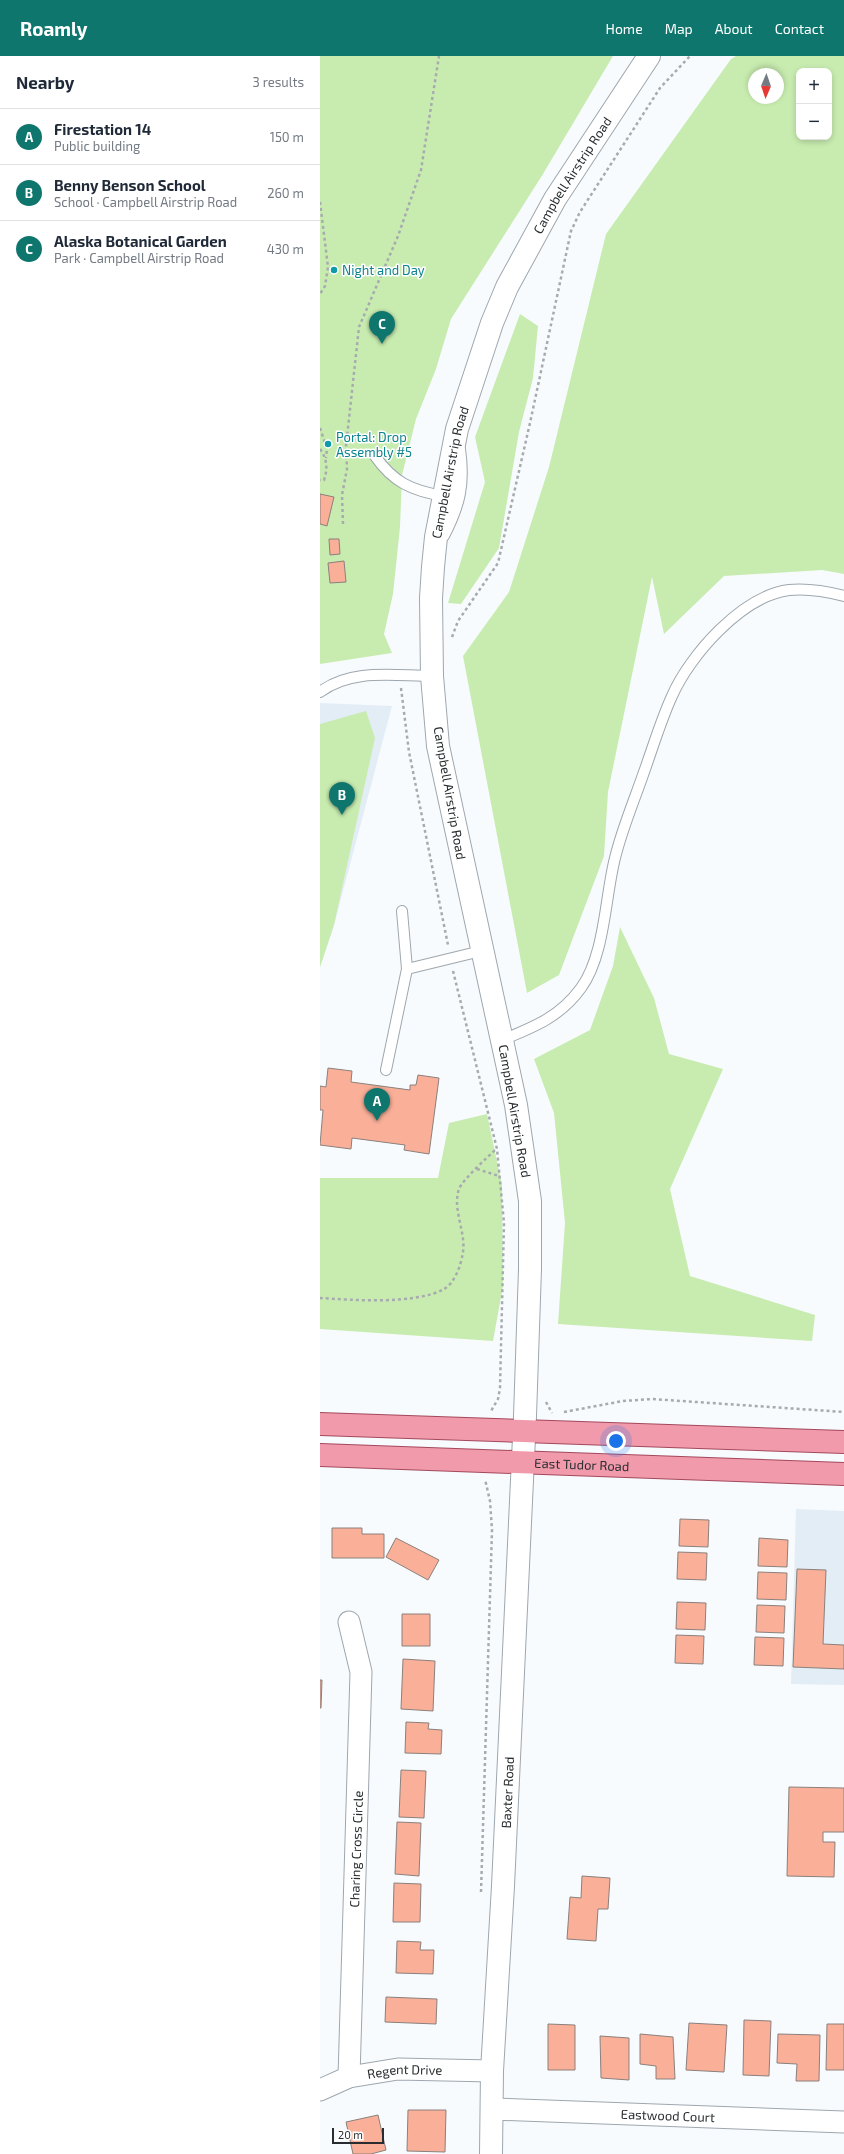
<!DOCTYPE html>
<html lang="en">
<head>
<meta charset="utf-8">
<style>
	:root { --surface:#fff; --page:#f2f2f3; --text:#1f2937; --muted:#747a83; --line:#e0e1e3; --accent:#0f766e }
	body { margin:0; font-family:"Exo 2",sans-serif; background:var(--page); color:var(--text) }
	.controls { position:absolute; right:12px; top:12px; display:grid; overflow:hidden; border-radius:8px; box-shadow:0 2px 6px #0003 }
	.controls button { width:36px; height:36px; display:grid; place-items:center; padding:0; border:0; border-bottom:1px solid var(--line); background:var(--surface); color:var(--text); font:20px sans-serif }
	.compass { position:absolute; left:428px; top:12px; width:36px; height:36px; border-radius:50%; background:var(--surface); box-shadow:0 2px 6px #0003; rotate:182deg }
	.scale { position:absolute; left:12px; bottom:10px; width:52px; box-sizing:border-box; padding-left:4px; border:2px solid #292d2f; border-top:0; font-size:11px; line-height:14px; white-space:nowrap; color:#292d2f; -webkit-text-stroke:3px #fff; paint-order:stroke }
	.you { position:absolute; left:296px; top:1385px; width:14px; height:14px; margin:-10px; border:3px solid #fff; border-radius:50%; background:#1a73e8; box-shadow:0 0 0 6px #1a73e833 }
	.badge { display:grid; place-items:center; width:26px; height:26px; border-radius:50%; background:var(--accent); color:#fff; font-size:13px; font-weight:700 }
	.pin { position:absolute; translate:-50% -33px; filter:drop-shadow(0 1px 2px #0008) }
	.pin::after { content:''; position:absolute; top:21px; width:14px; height:12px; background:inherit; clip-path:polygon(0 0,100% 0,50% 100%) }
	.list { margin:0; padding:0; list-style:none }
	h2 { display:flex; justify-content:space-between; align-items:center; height:52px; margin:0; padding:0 16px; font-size:17px }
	h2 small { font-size:13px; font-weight:400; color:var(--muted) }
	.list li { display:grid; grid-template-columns:26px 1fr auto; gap:12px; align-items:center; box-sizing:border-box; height:56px; padding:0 16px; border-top:1px solid var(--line) }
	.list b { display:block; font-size:15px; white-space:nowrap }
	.list p { margin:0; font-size:13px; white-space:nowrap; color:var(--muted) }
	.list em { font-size:13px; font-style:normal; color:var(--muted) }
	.map { position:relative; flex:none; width:524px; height:2098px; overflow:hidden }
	header { display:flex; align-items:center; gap:24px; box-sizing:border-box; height:56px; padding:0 20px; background:var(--accent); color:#fff }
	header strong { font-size:19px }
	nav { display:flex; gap:22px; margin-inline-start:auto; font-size:14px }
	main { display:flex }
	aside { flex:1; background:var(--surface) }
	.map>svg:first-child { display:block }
	.built { fill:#e3edf5 }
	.green { fill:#c8ecb0; fill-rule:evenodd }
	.building { fill:#f9af98; stroke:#8b807c }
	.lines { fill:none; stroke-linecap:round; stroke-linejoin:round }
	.service-casing { stroke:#9ea7ae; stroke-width:12 }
	.minor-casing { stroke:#9ea7ae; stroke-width:23 }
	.tertiary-casing { stroke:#9ea7ae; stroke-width:24 }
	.primary-casing { stroke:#a4485c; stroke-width:24 }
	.path { stroke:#a7abae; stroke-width:2.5; stroke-dasharray:3 3; stroke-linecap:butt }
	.service { stroke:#fff; stroke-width:10 }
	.minor { stroke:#fff; stroke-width:21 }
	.tertiary { stroke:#fff; stroke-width:22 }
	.primary { stroke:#f19aac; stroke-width:22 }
	.culture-dot { fill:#0f9aa8; stroke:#fff; stroke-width:1.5 }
	.labels { text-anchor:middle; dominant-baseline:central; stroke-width:3; stroke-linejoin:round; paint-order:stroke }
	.street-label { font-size:13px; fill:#292d2f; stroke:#fff }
	.culture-label { font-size:13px; fill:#0d838f; stroke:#fff; text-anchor:start }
</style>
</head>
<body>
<header>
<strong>Roamly</strong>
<nav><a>Home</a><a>Map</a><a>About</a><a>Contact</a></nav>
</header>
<main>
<aside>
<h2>Nearby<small>3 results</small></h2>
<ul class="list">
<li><span class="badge">A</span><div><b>Firestation 14</b><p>Public building</p></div><em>150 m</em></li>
<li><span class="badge">B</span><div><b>Benny Benson School</b><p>School · Campbell Airstrip Road</p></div><em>260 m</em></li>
<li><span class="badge">C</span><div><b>Alaska Botanical Garden</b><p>Park · Campbell Airstrip Road</p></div><em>430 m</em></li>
</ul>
</aside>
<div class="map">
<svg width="524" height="2098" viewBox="0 0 524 2098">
	<rect width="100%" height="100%" fill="#f7fbfe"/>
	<path class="built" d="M0 647 72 650 14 869 0 911Z
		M476 1453 524 1455V1629L471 1628Z"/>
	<path class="green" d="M0 0H293L223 118 131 263 116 313 96 363 82 419 80 471 73 538 64 578 72 597 0 608Z
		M416 0H524V518L502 514 404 520 344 578 332 521 288 736 284 800 239 919 207 937 143 600 189 536 229 411 286 178 411 3ZM479 15H509V81H479ZM434 18H458V42H434Z
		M200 258 218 270 213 322 199 376 179 492 141 548 128 547 165 426 155 381Z
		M46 655 55 682 14 869 0 911V668Z
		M300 871 334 942 349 998 403 1013 350 1133 370 1220 495 1259 492 1285 238 1268 245 1167 234 1057 214 1003 270 974 293 910Z
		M167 1058 182 1129 183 1230 173 1285 0 1273V1122H118L129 1067Z"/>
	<path class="building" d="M0 438 14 441 7 470 0 468Z
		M9 483H19L20 498 10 499Z
		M24 505 26 526 10 527 8 507Z
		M8 1012 32 1015 31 1026 90 1034V1029H96L98 1019 119 1022 109 1098 84 1094 85 1089 32 1082 31 1093 0 1089 3 1054H0V1030L6 1031Z
		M360 1463 389 1464 388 1491 359 1490Z
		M12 1472H42V1478H64V1502H12Z
		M76 1482 119 1504 108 1524 66 1501Z
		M439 1482 468 1484 467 1511 438 1510Z
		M358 1496 387 1497 386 1524 357 1523Z
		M477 1513 506 1514 503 1588 524 1589V1613L473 1611Z
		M438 1516 467 1517 466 1544 437 1543Z
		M357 1546 386 1547 385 1574 356 1573Z
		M437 1549 465 1550 464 1577 436 1576Z
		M82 1558H110V1590H82Z
		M356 1579 384 1580 383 1608 355 1607Z
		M435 1581 464 1582 463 1610 434 1609Z
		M83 1603 115 1605 113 1655 81 1653Z
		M0 1624H2L1 1652H0Z
		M86 1666 109 1667 108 1673 122 1674 121 1698 85 1697Z
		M81 1714 106 1715 104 1762 79 1761Z
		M469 1731 524 1732V1776H503V1786H515L514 1821 467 1820Z
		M77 1766 101 1767 99 1820 75 1818Z
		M262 1820 290 1822 288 1853H278L276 1885 247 1883 250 1841 261 1842Z
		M74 1827 101 1828 100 1866H73Z
		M77 1885 101 1886 100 1894H114L113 1918 76 1917Z
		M66 1941 117 1943 116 1968 65 1966Z
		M424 1964 451 1965 449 2020 423 2019Z
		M369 1967 407 1969 404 2016 366 2014Z
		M228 1968 255 1969V2014H228Z
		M507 1968H524V2014H506Z
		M320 1978 353 1981 355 2023H336V2010L320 2008Z
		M458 1978 500 1979 499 2025H476L477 2008 457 2007Z
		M280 1980 309 1982V2024L281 2022Z
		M88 2054H126L125 2096 87 2095Z
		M58 2059 66 2094 51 2098H33L26 2066Z"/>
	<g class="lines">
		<defs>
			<path id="service" d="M55 400C73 426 92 435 124 440
				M124 480C140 449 145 428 140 393
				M0 636C32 612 74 620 112 620
				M82 855 87 913
				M182 984C214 971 240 961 261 932 285 899 285 841 295 802 302 773 314 745 324 716 333 691 341 664 352 640 370 599 422 540 469 534 488 532 505 535 524 540
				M66 1014 87 913 161 895"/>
			<g id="minor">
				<path d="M29 1566 41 1616 29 2021"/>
				<path id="s1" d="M0 2034 29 2021 78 2013 172 2015"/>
				<path id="s2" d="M173 2053 524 2066"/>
			</g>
			<g id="tertiary">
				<path id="s3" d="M171 2098 172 2015 183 1830 205 1360 210 1213V1145L196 1049 118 690 112 620 111 542 113 511 116 481 137 373 172 267 187 231 235 143 329 0"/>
			</g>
			<g id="primary">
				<path d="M0 1368 524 1386"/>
				<path id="s4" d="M0 1399 524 1418"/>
			</g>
		</defs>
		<use href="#service" class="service-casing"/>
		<use href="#minor" class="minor-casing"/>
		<use href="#tertiary" class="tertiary-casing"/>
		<use href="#primary" class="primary-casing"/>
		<path class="path" d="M0 146 8 211 5 230 0 238
			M0 372 7 393 6 402
			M0 393C7 403 8 412 4 424H0
			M23 468 22 439 27 413 26 390 39 271 78 180 101 114 119 0
			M132 581 138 565 178 507 210 367 251 175 260 156 340 32 370 0
			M81 632 89 696 128 889
			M133 915 177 1093 184 1167 180 1332 178 1343 171 1355
			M157 1113 179 1120
			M0 1242C32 1244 95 1249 124 1233 135 1227 141 1209 143 1196 146 1176 132 1153 139 1133 143 1123 168 1101 176 1093
			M226 1346 232 1357
			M244 1356 303 1345 332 1343 524 1356
			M161 1836 172 1474 170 1445 165 1423"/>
		<use href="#service" class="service"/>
		<use href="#minor" class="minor"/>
		<use href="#tertiary" class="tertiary"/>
		<use href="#primary" class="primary"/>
	</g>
	<g class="culture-dot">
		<circle cx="14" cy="214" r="4"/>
		<circle cx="8" cy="388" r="4"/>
	</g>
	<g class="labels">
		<g class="street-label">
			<text stroke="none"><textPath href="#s3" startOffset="2018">Campbell Airstrip Road</textPath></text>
			<text stroke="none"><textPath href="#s3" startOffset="1694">Campbell Airstrip Road</textPath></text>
			<text transform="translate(130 737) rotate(80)">Campbell Airstrip Road</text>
			<text transform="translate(195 1055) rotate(80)">Campbell Airstrip Road</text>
			<text stroke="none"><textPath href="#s4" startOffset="262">East Tudor Road</textPath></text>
			<text stroke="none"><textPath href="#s3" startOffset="362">Baxter Road</textPath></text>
			<text transform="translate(36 1793) rotate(-88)">Charing Cross Circle</text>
			<text stroke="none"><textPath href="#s1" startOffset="88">Regent Drive</textPath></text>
			<text stroke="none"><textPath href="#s2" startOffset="175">Eastwood Court</textPath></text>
		</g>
		<g class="culture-label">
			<text x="22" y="214">Night and Day</text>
			<text x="16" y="381">Portal: Drop<tspan x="16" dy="15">Assembly #5</tspan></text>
		</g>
	</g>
</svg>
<div class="controls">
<button>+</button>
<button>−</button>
</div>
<svg class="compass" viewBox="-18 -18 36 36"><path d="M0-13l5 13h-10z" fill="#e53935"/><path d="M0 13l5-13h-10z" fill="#747a83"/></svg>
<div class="scale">20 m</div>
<div class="you"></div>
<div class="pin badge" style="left:57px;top:1065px">A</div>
<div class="pin badge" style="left:22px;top:759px">B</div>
<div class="pin badge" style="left:62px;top:288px">C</div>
</div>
</main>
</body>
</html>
